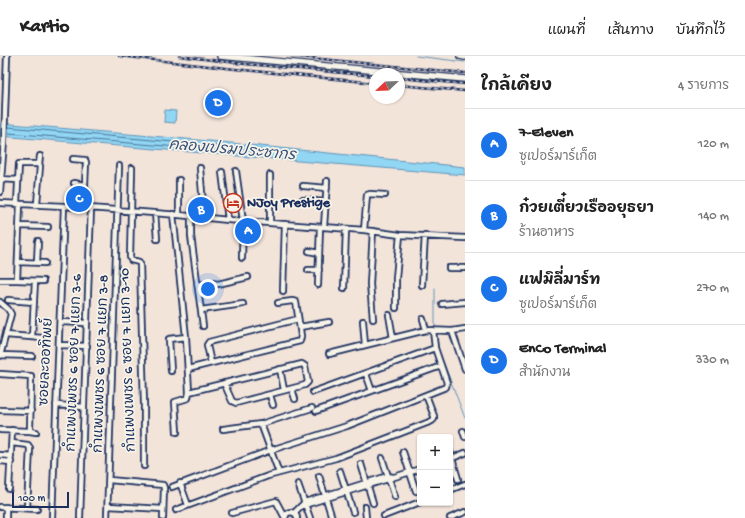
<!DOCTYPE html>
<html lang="th">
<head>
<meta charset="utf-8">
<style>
	:root { --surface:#fff; --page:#f2f2f2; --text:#222; --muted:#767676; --line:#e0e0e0; --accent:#1a73e8 }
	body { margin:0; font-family:"Gochi Hand","Playpen Sans Thai",sans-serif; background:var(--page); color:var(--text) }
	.controls { position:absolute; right:12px; bottom:12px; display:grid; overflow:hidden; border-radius:4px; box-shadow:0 1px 3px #0004 }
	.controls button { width:36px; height:36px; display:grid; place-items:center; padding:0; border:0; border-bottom:1px solid var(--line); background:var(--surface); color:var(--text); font:20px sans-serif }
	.compass { position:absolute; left:369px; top:12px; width:36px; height:36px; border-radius:50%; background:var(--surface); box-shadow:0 1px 3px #0004; rotate:247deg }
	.scale { position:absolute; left:12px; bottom:10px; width:57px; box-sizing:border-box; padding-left:4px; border:2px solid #1b2f5e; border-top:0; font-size:11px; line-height:14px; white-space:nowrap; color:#1b2f5e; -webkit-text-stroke:3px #f7f3e8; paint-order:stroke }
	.you { position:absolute; left:208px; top:233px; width:14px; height:14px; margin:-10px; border:3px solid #fff; border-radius:50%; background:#1a73e8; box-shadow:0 0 0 6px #1a73e833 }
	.badge { display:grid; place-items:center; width:26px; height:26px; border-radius:50%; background:var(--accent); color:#fff; font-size:13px; font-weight:700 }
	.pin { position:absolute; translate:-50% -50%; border:2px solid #fff; box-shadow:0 1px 4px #0006 }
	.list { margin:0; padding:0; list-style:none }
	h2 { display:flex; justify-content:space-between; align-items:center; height:52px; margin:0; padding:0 16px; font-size:17px }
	h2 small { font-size:13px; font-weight:400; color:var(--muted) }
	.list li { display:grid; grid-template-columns:26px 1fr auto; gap:12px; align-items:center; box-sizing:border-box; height:72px; padding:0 16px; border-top:1px solid var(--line) }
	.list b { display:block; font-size:15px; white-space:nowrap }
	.list p { margin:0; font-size:13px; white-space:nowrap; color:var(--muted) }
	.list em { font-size:13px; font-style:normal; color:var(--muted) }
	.map { position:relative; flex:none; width:465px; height:462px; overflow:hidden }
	header { display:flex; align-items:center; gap:24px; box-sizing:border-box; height:56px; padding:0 20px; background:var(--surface); border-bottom:1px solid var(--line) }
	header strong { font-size:19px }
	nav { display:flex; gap:22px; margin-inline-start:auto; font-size:14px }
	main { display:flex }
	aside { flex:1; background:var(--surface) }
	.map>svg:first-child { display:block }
	.water { fill:#91d6f3; stroke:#6293b7 }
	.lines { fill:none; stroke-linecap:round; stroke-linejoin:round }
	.shore { stroke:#4a729a; stroke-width:1 }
	.stream { stroke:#6293b7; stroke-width:1 }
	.minor-casing { stroke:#1b2f5e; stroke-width:8 }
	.major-casing { stroke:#1b2f5e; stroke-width:8 }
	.minor { stroke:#f7f3e8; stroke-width:4.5 }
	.major { stroke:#f7f3e8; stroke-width:5.5 }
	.rail-casing { stroke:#1b2f5e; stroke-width:2.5 }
	.rail { stroke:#f7f3e8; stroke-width:1; stroke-dasharray:3; stroke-linecap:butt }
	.labels { text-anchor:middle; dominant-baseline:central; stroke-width:3.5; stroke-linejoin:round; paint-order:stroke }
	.poi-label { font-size:14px; font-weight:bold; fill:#1b2f5e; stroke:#f7f3e8; text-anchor:start }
	.street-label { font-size:14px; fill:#1b2f5e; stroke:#f7f3e8 }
	.water-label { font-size:15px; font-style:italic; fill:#33507c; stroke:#f7f3e8 }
</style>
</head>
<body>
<header>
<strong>Kartio</strong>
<nav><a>แผนที่</a><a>เส้นทาง</a><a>บันทึกไว้</a></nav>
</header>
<main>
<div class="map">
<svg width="465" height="462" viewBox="0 0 465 462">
	<rect width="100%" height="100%" fill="#f3e4da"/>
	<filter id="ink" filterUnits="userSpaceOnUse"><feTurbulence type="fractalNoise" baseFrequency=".025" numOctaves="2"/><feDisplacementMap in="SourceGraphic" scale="8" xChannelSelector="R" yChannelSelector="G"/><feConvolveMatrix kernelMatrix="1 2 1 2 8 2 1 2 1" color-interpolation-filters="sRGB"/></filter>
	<g filter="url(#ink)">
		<path class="water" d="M165 54 176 55 175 67 164 66Z
			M0 67 221 86 465 111V119L0 80Z"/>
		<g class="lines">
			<path class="shore" d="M8 77 262 98 264 96 262 94 8 71"/>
			<path class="stream" d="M416 0 465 6
				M435 232V273
				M436 276 439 295 465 362"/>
			<defs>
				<path id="minor" d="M73 103 85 104 86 106 84 152
					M39 109 40 100
					M132 112 130 201 131 204 139 206 140 208 144 348V410
					M200 112 204 161
					M236 115 243 165 242 202
					M222 116 228 164
					M0 123 18 124
					M179 124V159
					M74 127 85 129
					M303 130 327 132
					M0 136 4 86 7 0
					M302 144 325 146
					M0 147 64 150 179 159 228 164 364 174 400 179 465 182
					M17 147 19 108H39L40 110 37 148
					M155 157 157 183
					M173 158 186 281 189 336 188 342 175 346 177 376
					M191 160V180L203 270
					M270 167V119
					M19 170 48 171
					M324 171 327 125
					M364 174 367 139 370 138 385 139
					M373 175 370 228 373 263
					M309 195 319 197
					M18 206 45 207
					M37 206 38 185
					M449 212H465
					M308 214H319
					M0 224H17L43 225
					M17 224 20 148
					M198 229 212 227 218 228 248 221
					M318 229 320 171
					M422 229 425 179
					M344 232 346 173
					M283 235 285 168
					M8 244 34 246
					M0 246 8 253 11 258 0 300
					M442 248 465 246
					M396 252V222L400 179
					M201 254 243 248
					M389 259 393 282
					M423 263 426 274
					M363 265 365 289
					M60 266 87 267
					M300 271 329 266
					M452 275 465 313
					M6 279 43 282
					M32 281 35 225
					M59 289 87 290
					M329 298 426 274 452 275 465 273
					M0 299 32 300
					M211 307 207 289 209 286 298 263
					M188 313 300 285 301 280 296 246 292 245 278 247
					M280 313 284 334
					M171 315 169 283 186 281
					M0 318 31 320 30 375
					M366 318 372 335
					M292 333 295 343
					M189 336 302 308 305 310 308 326 305 329 236 347 232 345 224 327
					M313 336 435 292
					M270 339 273 349
					M56 349 84 351
					M0 354 31 355
					M316 355 441 310
					M261 368 279 417
					M223 373 261 368 312 352
					M0 374 30 375 36 376
					M463 375 465 381
					M12 387 28 389 30 392 27 452
					M403 396 416 435
					M450 396 458 423
					M0 399 11 400
					M382 402 395 441
					M450 403 465 397
					M0 405 11 406
					M361 408 373 447
					M340 415 353 456
					M319 420 332 462
					M109 424 163 429 164 432 163 462
					M180 427 188 449
					M298 428 310 462
					M172 431 271 394 347 370 446 331 447 327 435 292 433 274
					M9 433 12 374
					M450 434 465 428
					M108 450 163 453
					M301 450 420 413
					M0 451 37 453
					M365 451 366 462
					M176 454 268 420 336 402 432 365 434 363V360L426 339
					M232 457 276 445 285 462
					M294 457 305 446 388 420 393 421
					M384 460 420 446
					M6 462V451
					M52 462 64 150
					M80 462 91 152
					M107 462 119 110
					M285 462 287 457 291 456 296 458 297 462
					M450 462 465 456"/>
				<path id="major" d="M220 0 465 23
					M460 0 465 1"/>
			</defs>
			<use href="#minor" class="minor-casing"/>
			<use href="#major" class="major-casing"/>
			<use href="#minor" class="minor"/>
			<use href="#major" class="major"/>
			<defs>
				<path id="rail" d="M119 0 244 14 375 27
					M179 0 245 8 375 20
					M291 0 465 17
					M399 22 465 28
					M399 29 465 35"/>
			</defs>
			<use href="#rail" class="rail-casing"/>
			<use href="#rail" class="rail"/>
		</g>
	</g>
	<defs>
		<symbol id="hotel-ring" viewBox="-11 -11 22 22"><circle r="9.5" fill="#f7f3e8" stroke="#c8321e" stroke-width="1.5"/><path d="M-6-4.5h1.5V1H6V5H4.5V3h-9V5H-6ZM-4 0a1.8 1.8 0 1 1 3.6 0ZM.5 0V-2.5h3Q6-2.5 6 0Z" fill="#c8321e"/></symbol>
	</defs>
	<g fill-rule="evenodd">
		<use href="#hotel-ring" x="222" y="136" width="22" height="22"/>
	</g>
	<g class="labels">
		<g class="poi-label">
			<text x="247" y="147">NJoy Prestige</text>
		</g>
		<g class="street-label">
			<text transform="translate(129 304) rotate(-92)">กำแพงเพชร 6 ซอย 7 แยก 3-10</text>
			<text transform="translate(47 306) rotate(-87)">ซอยละออทิพย์</text>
			<text transform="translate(75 307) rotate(-88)">กำแพงเพชร 6 ซอย 7 แยก 3-6</text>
			<text transform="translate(102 308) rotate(-88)">กำแพงเพชร 6 ซอย 7 แยก 3-8</text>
		</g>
		<g class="water-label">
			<text transform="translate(232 95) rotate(5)">คลองเปรมประชากร</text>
		</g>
	</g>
</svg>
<div class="controls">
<button>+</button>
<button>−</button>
</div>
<svg class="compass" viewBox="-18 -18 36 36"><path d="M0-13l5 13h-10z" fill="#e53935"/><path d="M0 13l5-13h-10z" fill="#767676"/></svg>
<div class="scale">100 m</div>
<div class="you"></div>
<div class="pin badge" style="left:248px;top:175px">A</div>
<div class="pin badge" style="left:201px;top:154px">B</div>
<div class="pin badge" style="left:79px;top:143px">C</div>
<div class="pin badge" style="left:218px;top:47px">D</div>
</div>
<aside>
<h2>ใกล้เคียง<small>4 รายการ</small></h2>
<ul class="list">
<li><span class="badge">A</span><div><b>7-Eleven</b><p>ซูเปอร์มาร์เก็ต</p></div><em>120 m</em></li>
<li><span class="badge">B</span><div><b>ก๋วยเตี๋ยวเรืออยุธยา</b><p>ร้านอาหาร</p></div><em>140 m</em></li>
<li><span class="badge">C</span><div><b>แฟมิลี่มาร์ท</b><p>ซูเปอร์มาร์เก็ต</p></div><em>270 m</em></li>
<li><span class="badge">D</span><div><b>EnCo Terminal</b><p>สำนักงาน</p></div><em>330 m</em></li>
</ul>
</aside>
</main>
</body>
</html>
